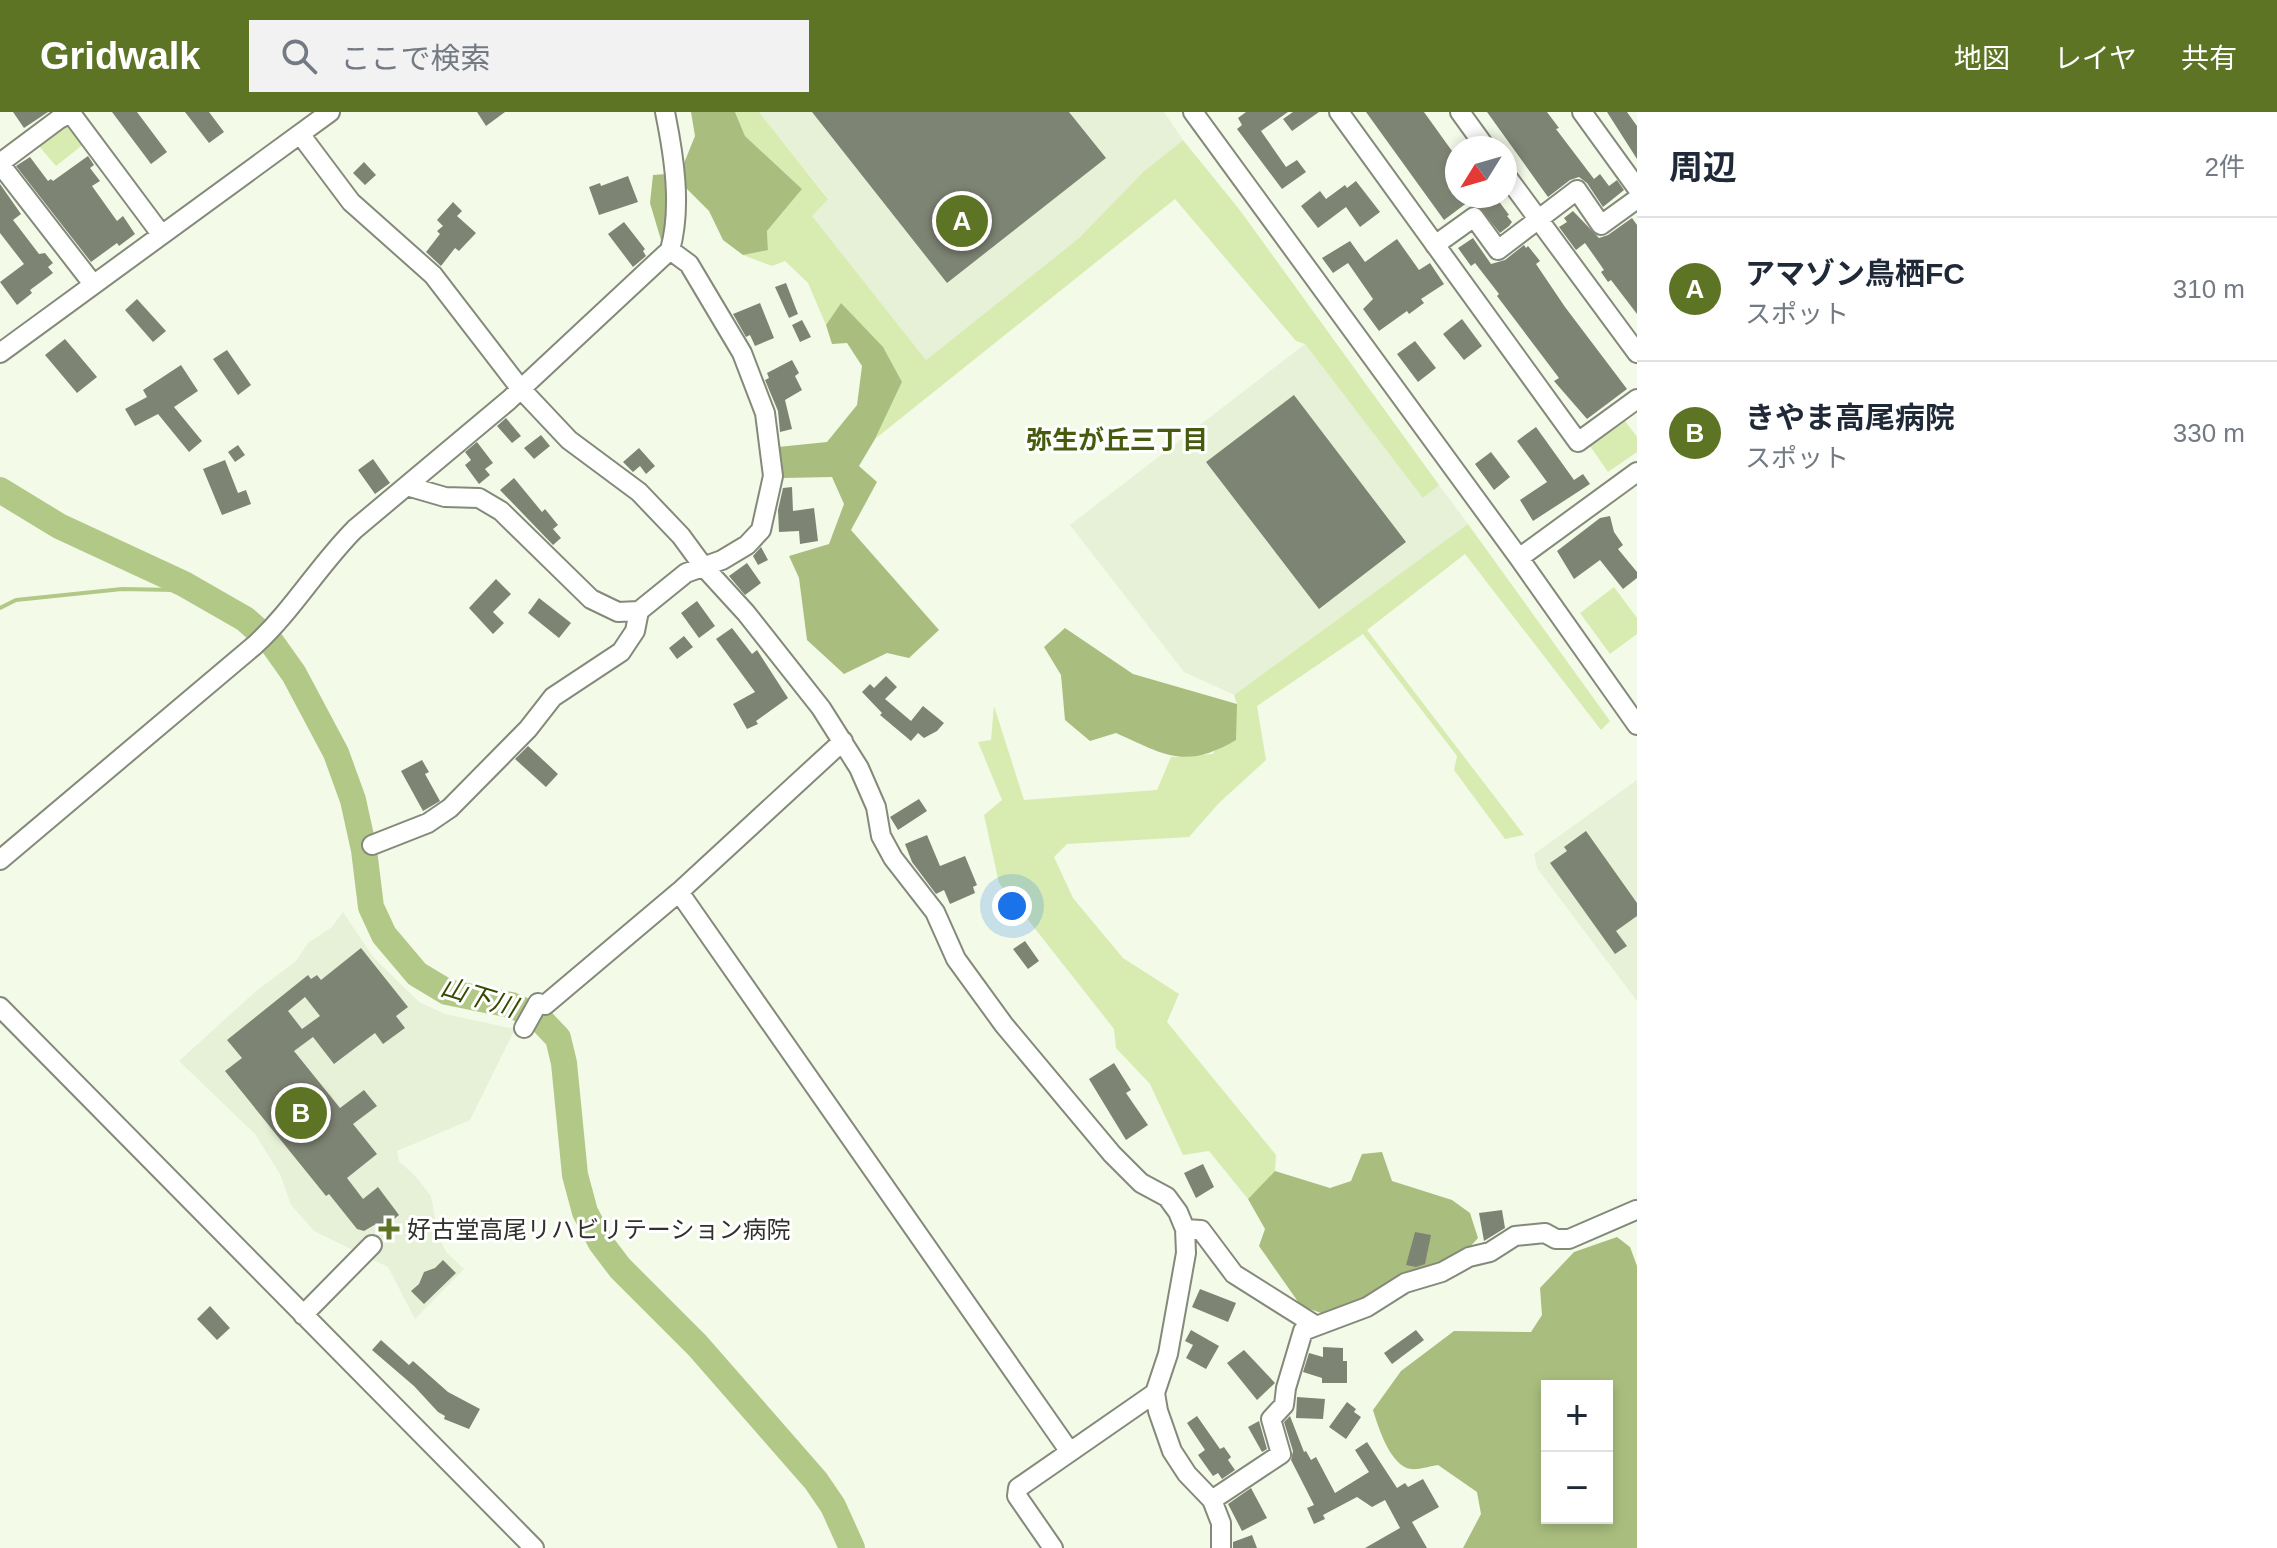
<!DOCTYPE html>
<html lang="ja">
<head>
<meta charset="utf-8">
<style>
	:root { --surface:#fff; --page:#f2f2f3; --text:#1f2937; --muted:#747a83; --line:#e0e1e3; --accent:#5e7425 }
	body { margin:0; font-family:Helvetica,"Noto Sans JP",sans-serif; background:var(--page); color:var(--text) }
	.controls { position:absolute; right:24px; bottom:24px; display:grid; overflow:hidden; border-radius:0px; box-shadow:0 4px 12px #0003 }
	.controls button { width:72px; height:72px; display:grid; place-items:center; padding:0; border:0; border-bottom:2px solid var(--line); background:var(--surface); color:var(--text); font:40px sans-serif }
	.compass { position:absolute; left:1445px; top:24px; width:72px; height:72px; border-radius:50%; background:var(--surface); box-shadow:0 4px 12px #0003; rotate:233deg }
	.you { position:absolute; left:1012px; top:794px; width:28px; height:28px; margin:-20px; border:6px solid #fff; border-radius:50%; background:#1a73e8; box-shadow:0 0 0 12px #1a73e833 }
	.badge { display:grid; place-items:center; width:52px; height:52px; border-radius:50%; background:var(--accent); color:#fff; font-size:26px; font-weight:700 }
	.pin { position:absolute; translate:-50% -50%; border:4px solid #fff; box-shadow:0 2px 8px #0006 }
	.list { margin:0; padding:0; list-style:none }
	h2 { display:flex; justify-content:space-between; align-items:center; height:104px; margin:0; padding:0 32px; font-size:34px }
	h2 small { font-size:26px; font-weight:400; color:var(--muted) }
	.list li { display:grid; grid-template-columns:52px 1fr auto; gap:24px; align-items:center; box-sizing:border-box; height:144px; padding:0 32px; border-top:2px solid var(--line) }
	.list b { display:block; font-size:30px; white-space:nowrap }
	.list p { margin:0; font-size:26px; white-space:nowrap; color:var(--muted) }
	.list em { font-size:26px; font-style:normal; color:var(--muted) }
	.icon { flex:none; width:44px; height:44px; fill:none; stroke:currentColor; stroke-width:2; stroke-linecap:round; stroke-linejoin:round }
	.map { position:relative; flex:none; width:1637px; height:1436px; overflow:hidden }
	header { display:flex; align-items:center; gap:48px; box-sizing:border-box; height:112px; padding:0 40px; background:var(--accent); color:#fff }
	header strong { font-size:38px }
	nav { display:flex; gap:44px; margin-inline-start:auto; font-size:28px }
	.search { width:560px; height:72px; background:var(--page); display:flex; align-items:center; gap:20px; box-sizing:border-box; padding:0 28px; border-radius:0px; color:var(--muted); font-size:30px }
	main { display:flex }
	aside { flex:1; background:var(--surface) }
	.map>svg:first-child { display:block }
	.built { fill:#e7f1d7 }
	.green { fill:#d8ecb2 }
	.forest { fill:#a9be7e; fill-rule:evenodd }
	.lines { fill:none; stroke-linecap:round; stroke-linejoin:round }
	.stream { stroke:#b2c887; stroke-width:4 }
	.river { stroke:#b2c887; stroke-width:26 }
	.building { fill:#7e8474; fill-rule:evenodd }
	.minor-casing { stroke:#848a79; stroke-width:22 }
	.minor { stroke:#fff; stroke-width:18 }
	.poi-dot { fill:#5e7425; stroke:#fff; stroke-width:3 }
	.labels { text-anchor:middle; dominant-baseline:central; stroke-width:6; stroke-linejoin:round; paint-order:stroke }
	.poi-label { font-size:24px; fill:#2f312a; stroke:#fff; text-anchor:start }
	.neighbourhood-label { font-size:26px; font-weight:bold; fill:#475b0f; stroke:#fff }
	.water-label { font-size:26px; font-style:italic; fill:#384a00; stroke:#fff }
</style>
</head>
<body>
<header>
<strong>Gridwalk</strong>
<div class="search"><svg class="icon" aria-label="search" viewBox="0 0 24 24"><circle cx="10" cy="10" r="6"/><path d="M15 15l6 6"/></svg>ここで検索</div>
<nav><a>地図</a><a>レイヤ</a><a>共有</a></nav>
</header>
<main>
<div class="map">
<svg width="1637" height="1436" viewBox="0 0 1637 1436">
	<rect width="100%" height="100%" fill="#f3fae8"/>
	<path class="built" d="M759 0H1164L1183 28 1143 60 1079 126 926 248 811 103 828 86Z
		M1305 232 1423 385 1439 373 1468 412 1234 583 1184 560 1070 413Z
		M1637 668V889L1537 756 1534 742Z
		M343 800 373 845 419 890 445 902 515 917 470 1008 397 1039 399 1049 416 1065 431 1084 439 1127 447 1141 464 1157 415 1207 388 1155 314 1119 291 1093 280 1062 255 1022 179 949 255 880 296 849 308 831 332 815Z"/>
	<path class="green" d="M735 0H759L828 87 812 104 926 248 1079 126 1143 60 1183 28 1239 97 1439 373 1423 386 1305 232 1296 229 1175 87 875 327 902 270 841 191 826 213 808 171 785 149 772 154 743 143 768 137 767 119 802 77 745 24Z
		M63 12 71 13 85 31 56 54 38 33Z
		M1625 309 1637 325V340L1608 360 1590 334Z
		M1468 412 1610 609 1601 618 1465 442 1367 518 1524 723 1505 727 1454 658 1457 644 1363 522 1257 594 1266 648 1219 691 1189 725 1067 732 1054 745 1073 786 1123 846 1179 882 1167 910 1276 1043 1275 1059 1248 1087 1209 1039 1183 1043 1150 972 1116 936 1114 917 999 771 984 703 1002 688 978 630 991 628 994 594 1024 688 1157 678 1171 645 1213 642 1237 592 1234 583Z
		M1614 475 1637 506V522L1610 542 1580 501Z"/>
	<path class="forest" d="M691 0H735L745 24 802 77 767 119 768 138 743 143 723 128 709 99 686 76 672 83V121L661 128 650 91 653 63 680 61 695 24Z
		M841 191 883 235 902 270 875 327 859 354 877 370 851 418 939 518 909 546 887 541 844 562 807 528 799 466 789 444 829 432 844 392 832 365 784 366 778 335 827 330 857 293 862 254 847 231 832 232 826 213Z
		M1065 516 1133 562 1237 592 1236 628C1185 658 1165 643 1116 621L1090 629 1065 608 1061 563 1044 535Z
		M1382 1040 1392 1069 1452 1088 1470 1101 1478 1126 1467 1138 1436 1158 1401 1164 1361 1188 1321 1201 1301 1194 1259 1134 1265 1117 1248 1087 1275 1059 1330 1076 1351 1069 1362 1042Z
		M1617 1125 1630 1135 1637 1154V1436H1463L1481 1402 1477 1380 1438 1353C1430 1354 1419 1358 1411 1357 1391 1355 1378 1315 1373 1298L1401 1259 1454 1219 1531 1220 1542 1203 1540 1176 1574 1140ZM1547 1274H1607V1406H1547Z"/>
	<g class="lines">
		<path class="stream" d="M0 496 16 488 122 477 175 478 184 472"/>
		<path class="river" d="M0 378 59 414 184 472 245 507 272 531 294 562 336 641 353 688 364 738 371 795 384 823 417 862 447 880 511 893 538 905 558 926 564 951 575 1063 585 1100 601 1131 620 1156 697 1233 816 1369 833 1394 852 1436"/>
	</g>
	<path class="building" d="M13 0H48L24 16Z
		M112 0H137L167 40 151 52Z
		M185 0H209L224 20 209 31Z
		M477 0H505L486 14Z
		M812 0H1069L1106 46 947 171Z
		M1246 0H1288L1261 19 1286 55 1297 48 1306 60 1282 77 1237 17 1242 13 1238 6Z
		M1293 0H1319L1292 19 1283 7Z
		M1366 0H1424L1457 46V84H1495L1509 103 1507 104 1512 110 1509 114 1500 121 1472 87 1444 108Z
		M1487 0H1547L1559 16 1556 17 1594 67 1600 62 1609 74 1617 68 1624 78 1603 95 1587 71 1579 65 1570 68 1548 85Z
		M1607 0H1627L1637 14V47Z
		M88 44 94 53 90 56 100 69 92 74 117 109 123 104 135 122 119 134 117 131 91 150 16 54 30 45 48 69 51 67 53 69Z
		M364 50 376 63 365 73 353 61Z
		M628 64 638 90 599 103 589 75 600 71 601 74Z
		M1356 69 1380 100 1360 115 1346 95 1318 116 1301 94 1320 79 1326 87 1345 73 1347 76Z
		M0 72 21 102 13 108 39 142 45 141 53 151 48 155 53 161 30 178 32 181 17 193 0 170 24 152 0 121Z
		M453 90 462 99 457 104 476 121 459 139 455 136 441 154 426 140 440 122 437 119 443 114 437 108Z
		M1573 99 1599 126 1608 123 1632 106 1637 113V202L1611 168 1608 170 1601 160 1604 158 1585 131 1576 138 1559 115 1567 110 1564 106Z
		M624 110 645 137 643 139 646 144 633 155 608 122Z
		M1473 126 1491 152 1505 148 1524 133 1526 136 1528 134 1540 149 1536 152 1565 195 1627 277 1587 307 1554 269 1559 266 1497 184 1499 182 1475 151 1471 154 1458 136Z
		M1397 127 1419 158 1430 151 1444 172 1421 187 1424 191 1409 202 1407 199 1379 219 1363 197 1373 187 1348 151 1333 161 1322 146 1350 129 1365 150Z
		M786 171 798 202 789 206 775 175Z
		M137 187 166 219 153 230 125 198Z
		M760 191 774 226 755 234 750 223 746 225 733 202Z
		M1462 207 1482 234 1464 248 1443 222Z
		M802 208 811 225 800 230 792 213Z
		M65 227 97 265 77 281 45 243Z
		M1415 229 1436 256 1418 270 1397 242Z
		M227 238 251 273 238 283 213 247Z
		M792 248 799 261 795 264 802 278 785 288 792 317 780 320 778 299 765 268 769 266 767 261Z
		M181 253 198 279 174 295 202 329 189 340 158 302 135 314 125 297 147 285 143 278Z
		M1294 283 1406 430 1319 497 1206 350Z
		M506 306 521 324 512 331 497 314Z
		M1536 315 1574 368 1583 362 1590 372 1533 409 1520 388 1547 370 1517 329Z
		M541 323 550 334 534 347 524 336Z
		M477 330 493 351 485 357 490 363 479 372 465 353 471 348 465 340Z
		M238 333 245 343 235 350 228 340Z
		M639 336 655 354 646 362 640 354 633 360 623 350Z
		M1491 340 1510 365 1494 378 1475 352Z
		M373 347 390 371 375 382 358 358Z
		M225 348 238 381 246 378 251 392 222 403 203 357Z
		M514 366 542 400 545 397 558 413 553 417 561 426 553 433 500 378Z
		M792 375 793 399 814 396 818 429 800 432 799 419 779 420 778 398 783 376Z
		M1610 404 1614 420 1623 433 1618 437 1637 460V466L1623 477 1600 448 1574 467 1557 439 1600 406Z
		M761 435 768 448 758 453 753 444Z
		M747 451 761 471 745 483 729 464Z
		M496 467 511 482 493 500 504 511 493 522 469 496Z
		M539 486 571 511 559 526 528 501Z
		M697 489 715 514 699 526 681 501Z
		M732 516 752 542 757 538 788 586 756 609 758 612 747 617 733 592 755 580 716 527Z
		M684 524 693 535 677 547 669 536Z
		M886 564 897 575 885 587 911 609 923 594 944 611 937 619 924 626 918 621 911 629 880 603 882 601 862 580 870 572 874 576Z
		M528 634 558 662 546 675 515 647Z
		M422 648 429 660 425 662 440 689 423 699 401 659Z
		M919 687 927 699 898 718 890 705Z
		M1586 719 1637 791V804L1616 819 1627 834 1615 842 1550 751 1567 739 1564 735Z
		M927 723 940 754 965 744 977 773 973 775 975 781 950 792 944 778 936 782 912 750 905 732Z
		M1025 829 1039 849 1028 857 1013 837Z
		M361 836 408 895 396 904 405 916 383 932 375 921 334 952 313 925 294 939 340 996 364 978 377 994 353 1012 377 1042 347 1066 363 1087 378 1075 399 1103 381 1118 376 1112 364 1119 357 1117 329 1082 326 1084 225 959 242 946 227 928 308 863 311 867 317 863 321 868ZM305 885 320 904 302 917 288 899Z
		M1114 951 1131 978 1126 981 1148 1013 1126 1028 1089 967Z
		M1203 1052 1214 1075 1196 1086 1184 1061Z
		M1502 1098 1505 1116 1484 1129 1479 1101Z
		M1415 1120 1431 1123 1425 1152 1416 1155 1406 1153Z
		M443 1148 456 1161 424 1192 411 1179 419 1172 424 1160 435 1156Z
		M1200 1177 1236 1191 1228 1210 1192 1195Z
		M210 1194 230 1216 217 1228 197 1207Z
		M1191 1218 1219 1234 1206 1257 1186 1246 1193 1233 1185 1229Z
		M1416 1218 1424 1228 1392 1252 1384 1241Z
		M381 1228 409 1253 413 1249 448 1280 480 1297 469 1317 444 1307 445 1304 438 1300 414 1274 372 1238Z
		M1323 1235 1343 1236V1249H1347V1271H1322V1266L1303 1260 1309 1241 1323 1245Z
		M1244 1238 1275 1271 1257 1288 1227 1251Z
		M1297 1285 1325 1287 1323 1307 1296 1306Z
		M1347 1290 1356 1297 1354 1300 1361 1305 1346 1327 1329 1315Z
		M1197 1304 1220 1337 1224 1335 1231 1345 1228 1348 1235 1358 1222 1367 1218 1361 1213 1364 1198 1343 1205 1338 1187 1311Z
		M1290 1304 1304 1340 1306 1339 1311 1348 1316 1345 1335 1381 1369 1360 1355 1338 1367 1330 1397 1376 1405 1371 1408 1375 1423 1367 1439 1395 1412 1410 1427 1436H1365L1400 1416 1385 1388 1372 1395 1357 1385 1323 1403 1325 1407 1314 1412 1307 1396 1314 1393 1291 1348 1293 1339 1284 1310Z
		M1259 1309 1267 1337 1262 1340 1248 1315Z
		M1251 1376 1267 1406 1242 1419 1228 1392Z
		M1252 1423 1257 1436H1233V1430Z"/>
	<g class="lines">
		<defs>
			<path id="minor" d="M70 0 161 122
				M1193 0 1519 446 1637 613
				M1339 0 1578 330 1637 287
				M1460 0 1486 36
				M1582 0 1637 76
				M300 22 351 90 433 163 520 276 569 328 639 380 681 424 703 454 746 501 821 596 859 656 876 695 881 724 893 746 935 800 956 847 1004 913 1112 1042 1141 1071 1167 1085 1178 1100 1185 1117 1186 1141 1168 1242 1155 1281 1158 1299 1172 1339 1187 1362 1212 1388 1221 1411V1436
				M0 51 59 7 70 1
				M0 52 93 172
				M1505 62 1637 241
				M1435 133 1474 105 1498 138 1577 78 1601 113 1637 87
				M0 241 330 0
				M407 374 445 385 479 386 501 399 591 487 618 500 639 499 686 461 722 448 747 433 761 418 773 364 765 301 742 241 689 152 670 138
				M1519 446 1637 360
				M372 733 428 711 450 696 528 617 553 585 621 540 635 519 639 499
				M0 748 255 533C293 498 319 453 355 417L509 288 670 138C682 95 674 44 665 0
				M679 780 1070 1340
				M0 895 534 1436
				M524 916 538 891 545 893 679 780 843 629
				M1185 1117 1201 1118 1234 1162 1315 1213
				M303 1203 372 1133
				M1212 1388 1281 1342 1271 1307 1284 1293 1286 1276 1303 1219 1367 1195 1405 1171 1442 1160 1469 1145 1490 1140 1515 1124 1545 1121 1556 1127H1569L1636 1098
				M1053 1436 1017 1384 1018 1376 1155 1281"/>
		</defs>
		<use href="#minor" class="minor-casing"/>
		<use href="#minor" class="minor"/>
	</g>
	<path class="poi-dot" d="M385 1105h8v8h8v8h-8v8h-8v-8h-8v-8h8z"/>
	<g class="labels">
		<g class="poi-label">
			<text x="407" y="1117">好古堂高尾リハビリテーション病院</text>
		</g>
		<g class="neighbourhood-label">
			<text x="1117" y="328">弥生が丘三丁目</text>
		</g>
		<g class="water-label">
			<text transform="translate(479 885) rotate(17)">山下川</text>
		</g>
	</g>
</svg>
<div class="controls">
<button>+</button>
<button>−</button>
</div>
<svg class="compass" viewBox="-18 -18 36 36"><path d="M0-13l5 13h-10z" fill="#e53935"/><path d="M0 13l5-13h-10z" fill="#747a83"/></svg>
<div class="you"></div>
<div class="pin badge" style="left:962px;top:109px">A</div>
<div class="pin badge" style="left:301px;top:1001px">B</div>
</div>
<aside>
<h2>周辺<small>2件</small></h2>
<ul class="list">
<li><span class="badge">A</span><div><b>アマゾン鳥栖FC</b><p>スポット</p></div><em>310 m</em></li>
<li><span class="badge">B</span><div><b>きやま高尾病院</b><p>スポット</p></div><em>330 m</em></li>
</ul>
</aside>
</main>
</body>
</html>
